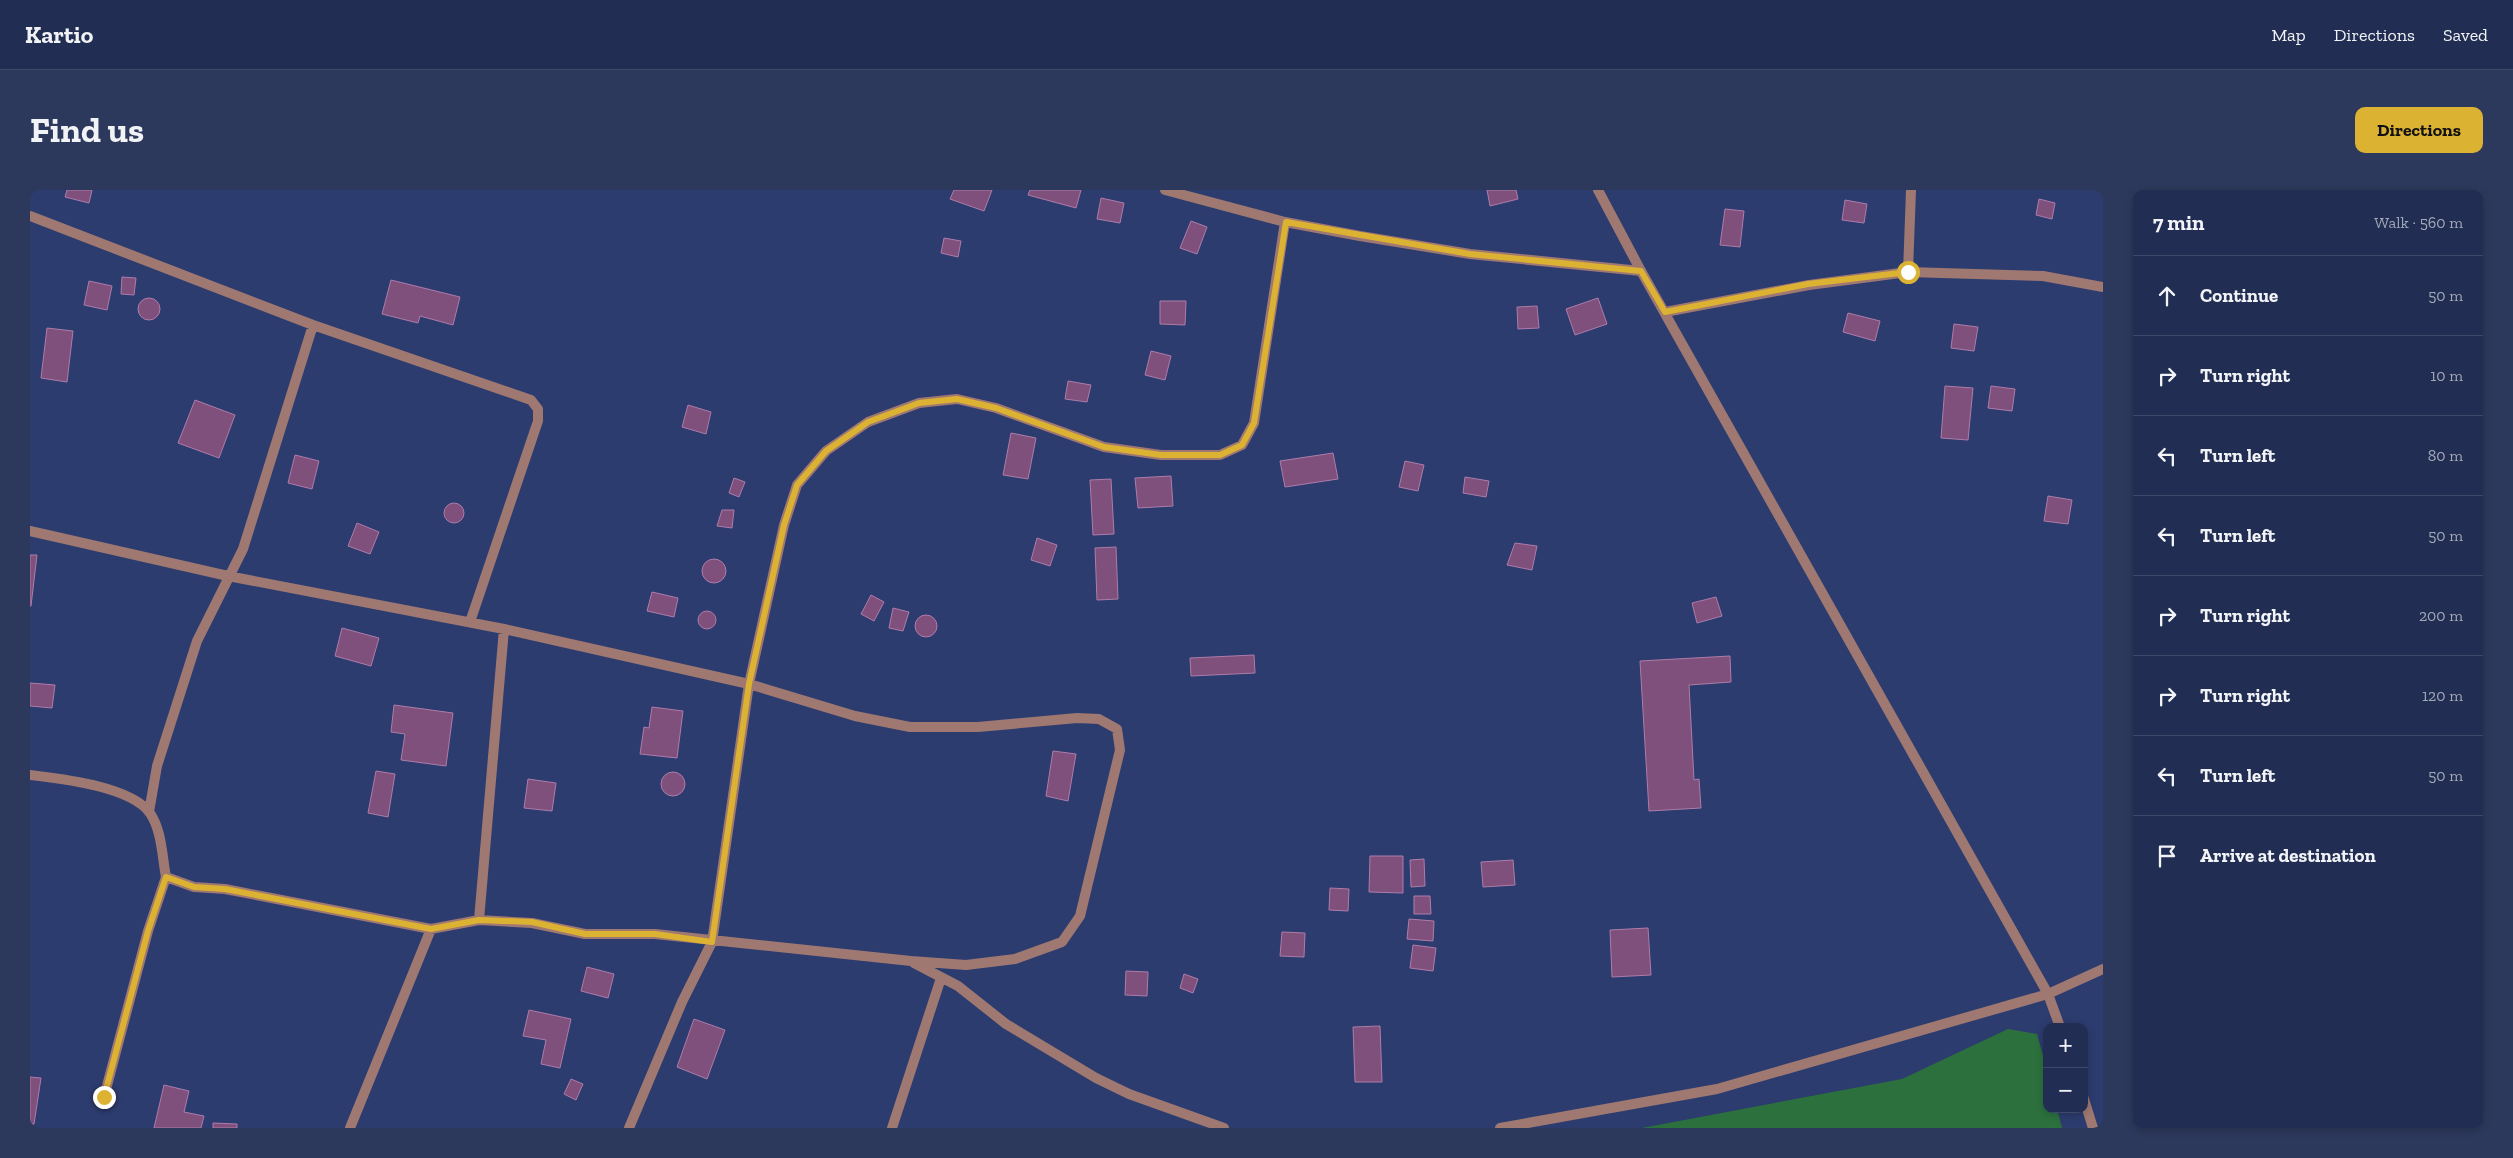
<!DOCTYPE html>
<html lang="en">
<head>
<meta charset="utf-8">
<style>
	:root { --surface:#212d52; --page:#2d395c; --text:#f1f3f6; --muted:#a2a8b8; --line:#3e4969; --accent:#dcb233 }
	body { margin:0; font-family:"Zilla Slab",serif; background:var(--page); color:var(--text) }
	.controls { position:absolute; right:15px; bottom:15px; display:grid; overflow:hidden; border-radius:10px; box-shadow:0 2px 8px #0003 }
	.controls button { width:45px; height:45px; display:grid; place-items:center; padding:0; border:0; border-bottom:1px solid var(--line); background:var(--surface); color:var(--text); font:25px sans-serif }
	.stop { position:absolute; width:15px; height:15px; margin:-11px; border:4px solid #dcb233; border-radius:50%; background:#fff }
	.stop.end { background:#dcb233; border-color:#fff; box-shadow:0 1px 5px #0008 }
	.list { margin:0; padding:0; list-style:none }
	h2 { display:flex; justify-content:space-between; align-items:center; height:65px; margin:0; padding:0 20px; font-size:21px }
	h2 small { font-size:16px; font-weight:400; color:var(--muted) }
	.list li { display:grid; grid-template-columns:32px 1fr auto; gap:15px; align-items:center; box-sizing:border-box; height:80px; padding:0 20px; border-top:1px solid var(--line) }
	.list b { display:block; font-size:19px; white-space:nowrap }
	.list em { font-size:16px; font-style:normal; color:var(--muted) }
	.icon { flex:none; width:28px; height:28px; fill:none; stroke:currentColor; stroke-width:2; stroke-linecap:round; stroke-linejoin:round }
	.map { position:relative; flex:none; width:2073px; height:938px; overflow:hidden; border-radius:10px }
	header { display:flex; align-items:center; gap:30px; box-sizing:border-box; height:70px; padding:0 25px; background:var(--surface); border-bottom:1px solid var(--line) }
	header strong { font-size:24px }
	nav { display:flex; gap:28px; margin-inline-start:auto; font-size:18px }
	.intro { display:flex; align-items:center; justify-content:space-between; box-sizing:border-box; height:120px; padding:0 30px }
	h1 { margin:0; font-size:35px }
	.button { padding:12px 22px; border-radius:10px; background:var(--accent); color:#111; font-size:18px; font-weight:700 }
	main { display:flex; gap:30px; padding:0 30px }
	aside { flex:1; background:var(--surface); border-radius:10px; box-shadow:0 2px 8px #0003 }
	.map>svg:first-child { display:block }
	.green { fill:#2c713d }
	.building { fill:#7f507c; stroke:#ae7cab }
	.lines { fill:none; stroke-linecap:round; stroke-linejoin:round }
	.minor { stroke:#9f7872; stroke-width:10 }
	.tertiary { stroke:#9f7872; stroke-width:10 }
	.route { stroke:#dcb233; stroke-width:6 }
</style>
</head>
<body>
<header>
<strong>Kartio</strong>
<nav><a>Map</a><a>Directions</a><a>Saved</a></nav>
</header>
<div class="intro"><h1>Find us</h1><a class="button">Directions</a></div>
<main>
<div class="map">
<svg width="2073" height="938" viewBox="0 0 2073 938">
	<rect width="100%" height="100%" fill="#2c3c6e"/>
	<path class="green" d="M1978 839 2007 844 2017 880V919H2027L2032 938H1612L1872 889Z"/>
	<path class="building" d="M37 0H62L59 13 35 7Z
		M924 0H962L954 21 920 9Z
		M1000 0H1051L1046 18 998 5Z
		M1457 0H1486L1488 9 1460 16Z
		M1071 8 1094 13 1090 33 1067 29Z
		M2009 9 2025 13 2022 29 2006 25Z
		M1815 10 1837 14 1834 33 1812 30Z
		M1695 19 1714 21 1710 57 1690 55Z
		M1161 31 1177 37 1167 64 1150 58Z
		M914 48 931 51 928 67 911 63Z
		M92 87 106 88 104 105 91 104Z
		M361 90 430 107 423 135 390 126 388 133 352 124Z
		M59 91 82 96 77 120 54 115Z
		M108 119a11 11 0 1 1 22 0a11 11 0 1 1-22 0Z
		M1568 108 1577 134 1545 145 1536 119Z
		M1130 111H1156L1155 135 1130 134Z
		M1507 116 1509 138 1488 139 1487 117Z
		M1818 123 1850 131 1845 151 1813 142Z
		M1924 134 1948 137 1944 161 1921 158Z
		M17 138 43 141 37 192 11 188Z
		M1121 161 1141 166 1135 190 1115 185Z
		M1038 191 1061 195 1057 212 1035 209Z
		M1915 196 1943 198 1938 250 1911 248Z
		M1961 196 1985 199 1982 221 1958 218Z
		M165 210 205 225 189 268 148 253Z
		M658 215 681 222 676 244 652 237Z
		M981 243 1006 248 998 289 973 285Z
		M1303 263 1308 289 1255 297 1250 271Z
		M265 265 289 271 282 299 258 293Z
		M1375 271 1394 275 1388 301 1369 297Z
		M1141 286 1143 316 1108 318 1105 288Z
		M1435 287 1459 291 1456 307 1433 303Z
		M704 288 715 292 709 307 699 303Z
		M1081 289 1084 344 1063 345 1060 290Z
		M2018 306 2042 310 2038 334 2014 331Z
		M414 323a10 10 0 1 1 20 0a10 10 0 1 1-20 0Z
		M692 320H704L702 338 687 336Z
		M327 333 349 342 340 364 318 356Z
		M1007 348 1027 355 1020 376 1001 370Z
		M1485 353 1507 356 1502 380 1477 375Z
		M1086 357 1088 409 1067 410 1065 358Z
		M0 365H7L1 416H0Z
		M672 381a12 12 0 1 1 24 0a12 12 0 1 1-24 0Z
		M622 402 648 408 644 427 617 421Z
		M841 405 854 412 844 431 831 424Z
		M1686 407 1692 426 1667 433 1662 413Z
		M863 418 879 422 873 441 859 438Z
		M668 430a9 9 0 1 1 18 0a9 9 0 1 1-18 0Z
		M885 436a11 11 0 1 1 22 0a11 11 0 1 1-22 0Z
		M312 438 349 448 341 476 305 466Z
		M1224 465 1225 483 1161 486 1160 468Z
		M1700 466 1701 492 1659 495 1664 590 1669 589 1671 618 1619 621 1610 471Z
		M0 493 25 495 22 518 0 516Z
		M364 515 423 523 416 576 371 570 375 544 361 542Z
		M622 517 653 521 647 568 610 564 614 537 619 538Z
		M1023 561 1046 564 1038 611 1016 606Z
		M346 581 365 584 358 627 338 623Z
		M631 594a12 12 0 1 1 24 0a12 12 0 1 1-24 0Z
		M498 589 526 593 522 621 494 618Z
		M1340 666H1373V703L1339 702Z
		M1394 669 1395 696 1381 697 1380 670Z
		M1483 670 1485 695 1453 697 1451 672Z
		M1300 698 1319 699 1318 721 1299 720Z
		M1384 706H1400L1401 724H1384Z
		M1379 729 1404 731 1403 751 1377 749Z
		M1618 738 1621 785 1582 787 1580 740Z
		M1252 742 1275 743 1274 767 1250 766Z
		M1383 755 1406 758 1403 781 1380 778Z
		M557 777 584 784 578 808 551 801Z
		M1096 781 1118 782 1117 806 1095 805Z
		M1154 784 1168 789 1163 803 1150 798Z
		M499 820 541 829 530 878 511 874 516 850 493 846Z
		M664 829 695 840 677 889 647 877Z
		M1350 836 1352 892H1325L1323 837Z
		M0 887 11 888 4 934H0Z
		M541 889 553 894 546 910 534 904Z
		M134 895 159 901 154 922 174 926 171 938H124Z
		M183 933 207 934V938H183Z"/>
	<g class="lines">
		<path class="minor" d="M1135 0 1255 32 1330 46 1440 64 1611 81
			M0 26 283 135 501 210 508 219V231L440 432
			M1878 82 1881 0
			M1635 122 1779 95 1878 82 2013 86 2073 97
			M0 341 198 386 474 439 719 494 825 526 880 537H948L1047 528 1069 529 1087 539 1090 560 1050 726 1032 752 985 769 936 775 881 771 625 744H555L502 733 449 730 401 739 195 699 164 697 136 687C132 666 132 641 120 623 100 596 32 589 0 585
			M119 622 127 576 167 451 213 359 283 135
			M449 730 474 439
			M884 773 928 796 976 834 1066 888 1099 904 1194 938
			M74 907 118 741 136 687
			M320 938 401 739
			M599 938 652 812 682 752 719 494 754 335 767 295 796 261 838 232 889 213 927 209 966 218 1074 257 1131 265H1190L1212 255 1224 233 1255 32
			M862 938 911 788
			M1470 938 1687 899 2018 804 2073 779"/>
		<path class="tertiary" d="M1568 0 1611 81 2018 804 2030 837
			M2054 909 2063 938"/>
	</g>
	<g class="lines">
		<path class="route" d="M74 907 118 741 136 687 164 697 195 699 401 739 449 730 502 732 555 744H625L682 752 719 494 754 335 767 295 796 261 838 232 889 213 927 209 966 218 1074 257 1131 265H1190L1212 255 1224 233 1256 32 1440 64 1611 81 1635 122 1778 94 1878 82"/>
	</g>
</svg>
<div class="controls">
<button>+</button>
<button>−</button>
</div>
<div class="stop" style="left:1878px;top:82px"></div>
<div class="stop end" style="left:74px;top:907px"></div>
</div>
<aside>
<h2>7 min<small>Walk · 560 m</small></h2>
<ul class="list">
<li><svg class="icon" aria-label="ahead" viewBox="0 0 24 24"><path d="M12 20V5M6 11l6-6 6 6"/></svg><div><b>Continue</b></div><em>50 m</em></li>
<li><svg class="icon" aria-label="right" viewBox="0 0 24 24"><path d="M7 20v-9h11M14 6l5 5-5 5"/></svg><div><b>Turn right</b></div><em>10 m</em></li>
<li><svg class="icon" aria-label="left" viewBox="0 0 24 24"><path d="M17 20v-9H6M10 6l-5 5 5 5"/></svg><div><b>Turn left</b></div><em>80 m</em></li>
<li><svg class="icon" aria-label="left" viewBox="0 0 24 24"><path d="M17 20v-9H6M10 6l-5 5 5 5"/></svg><div><b>Turn left</b></div><em>50 m</em></li>
<li><svg class="icon" aria-label="right" viewBox="0 0 24 24"><path d="M7 20v-9h11M14 6l5 5-5 5"/></svg><div><b>Turn right</b></div><em>200 m</em></li>
<li><svg class="icon" aria-label="right" viewBox="0 0 24 24"><path d="M7 20v-9h11M14 6l5 5-5 5"/></svg><div><b>Turn right</b></div><em>120 m</em></li>
<li><svg class="icon" aria-label="left" viewBox="0 0 24 24"><path d="M17 20v-9H6M10 6l-5 5 5 5"/></svg><div><b>Turn left</b></div><em>50 m</em></li>
<li><svg class="icon" aria-label="arrive" viewBox="0 0 24 24"><path d="M6 21V4h12l-3 4 3 4H6"/></svg><div><b>Arrive at destination</b></div></li>
</ul>
</aside>
</main>
</body>
</html>
